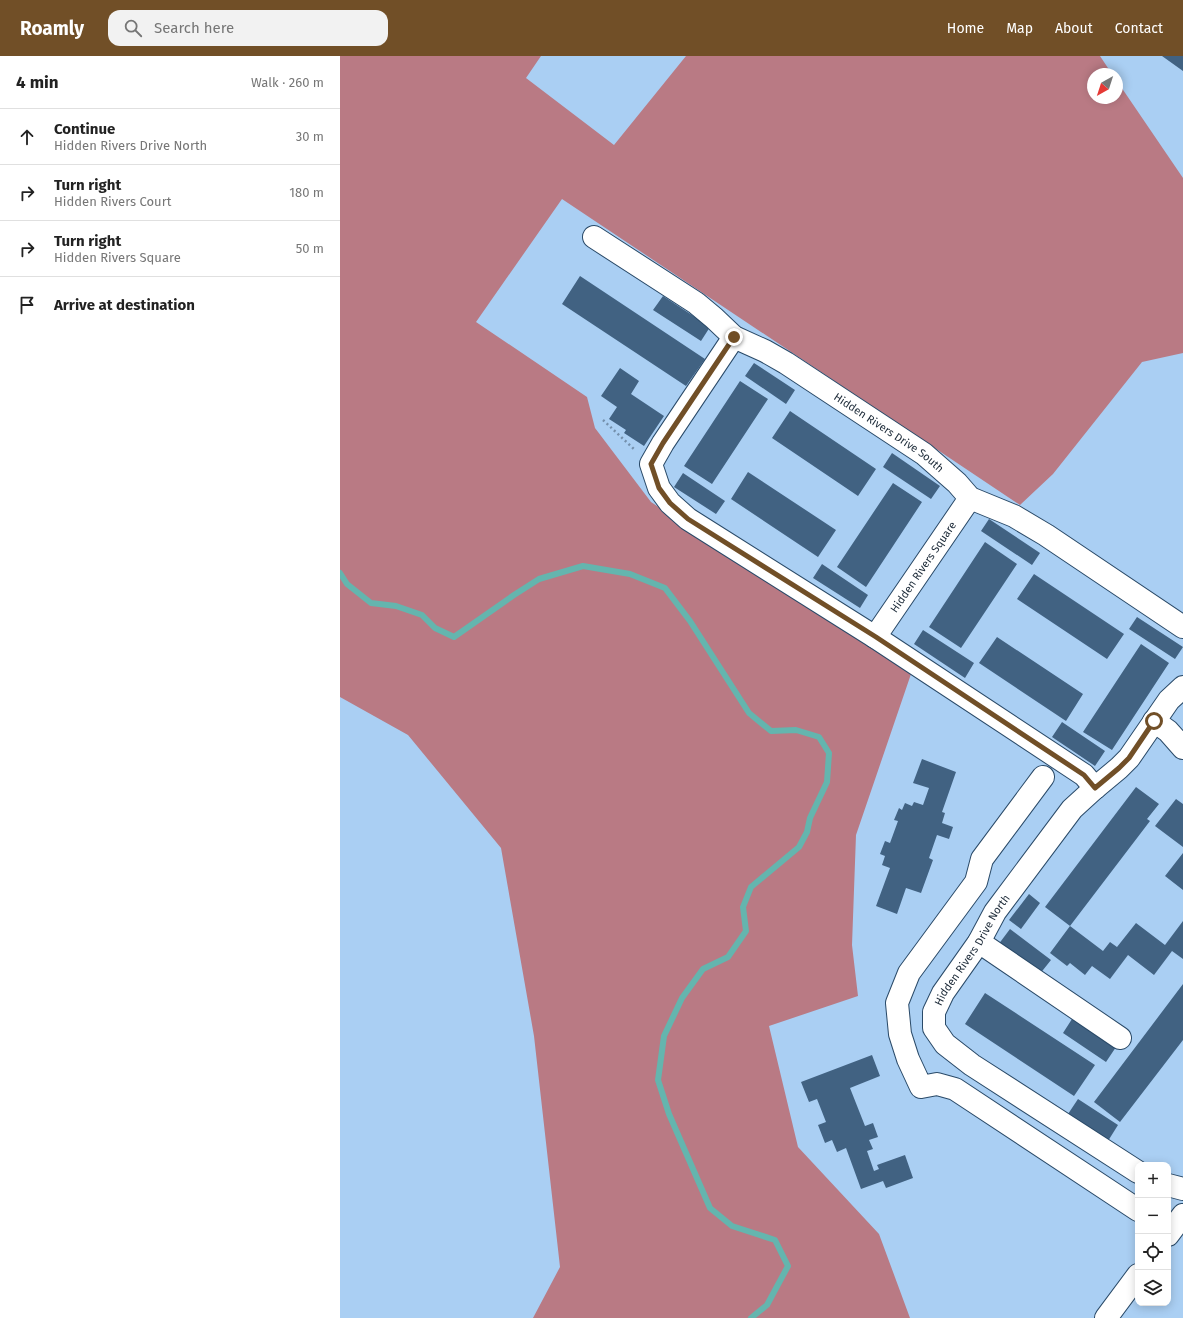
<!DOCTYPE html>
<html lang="en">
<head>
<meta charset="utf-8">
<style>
	:root { --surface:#fff; --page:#f2f2f2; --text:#222; --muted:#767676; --line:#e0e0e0; --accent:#714f27 }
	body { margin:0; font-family:"Fira Sans",sans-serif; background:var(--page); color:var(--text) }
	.controls { position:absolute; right:12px; bottom:12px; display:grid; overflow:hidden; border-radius:8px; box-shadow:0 2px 10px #0003 }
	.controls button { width:36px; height:36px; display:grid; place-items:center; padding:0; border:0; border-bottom:1px solid var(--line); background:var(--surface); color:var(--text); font:20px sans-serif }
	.compass { position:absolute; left:747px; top:12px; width:36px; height:36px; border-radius:50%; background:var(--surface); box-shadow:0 2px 10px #0003; rotate:219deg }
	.stop { position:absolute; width:12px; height:12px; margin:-9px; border:3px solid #714f27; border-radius:50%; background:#fff }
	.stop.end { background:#714f27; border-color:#fff; box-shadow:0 1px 4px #0008 }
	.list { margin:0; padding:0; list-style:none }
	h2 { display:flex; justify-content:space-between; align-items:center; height:52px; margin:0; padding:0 16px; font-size:17px }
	h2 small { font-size:13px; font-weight:400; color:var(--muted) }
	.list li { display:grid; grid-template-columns:26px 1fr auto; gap:12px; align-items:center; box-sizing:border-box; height:56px; padding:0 16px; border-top:1px solid var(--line) }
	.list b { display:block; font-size:15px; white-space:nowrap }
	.list p { margin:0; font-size:13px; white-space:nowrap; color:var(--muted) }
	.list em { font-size:13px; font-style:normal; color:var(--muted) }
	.icon { flex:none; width:22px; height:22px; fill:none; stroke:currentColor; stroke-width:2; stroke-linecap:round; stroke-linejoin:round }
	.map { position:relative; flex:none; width:843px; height:1262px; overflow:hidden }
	header { display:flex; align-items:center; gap:24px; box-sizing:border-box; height:56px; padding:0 20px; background:var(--accent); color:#fff }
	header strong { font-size:19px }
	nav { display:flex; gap:22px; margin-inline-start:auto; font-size:14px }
	.search { width:280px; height:36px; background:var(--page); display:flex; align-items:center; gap:10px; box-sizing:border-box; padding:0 14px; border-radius:12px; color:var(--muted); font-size:15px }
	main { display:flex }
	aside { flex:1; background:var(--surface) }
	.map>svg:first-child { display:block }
	.forest { fill:#b97a84 }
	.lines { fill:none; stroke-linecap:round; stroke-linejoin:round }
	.stream { stroke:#64b5ae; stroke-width:6 }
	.building { fill:#416282 }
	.minor-casing { stroke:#2a4a68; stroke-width:24 }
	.major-casing { stroke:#2a4a68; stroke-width:24 }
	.path { stroke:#7490ac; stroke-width:2.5; stroke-dasharray:2 3; stroke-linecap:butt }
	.minor { stroke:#fff; stroke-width:22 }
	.major { stroke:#fff; stroke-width:22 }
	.route { stroke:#714f27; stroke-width:5 }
	.labels { text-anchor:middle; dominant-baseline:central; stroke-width:4; stroke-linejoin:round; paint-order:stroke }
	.street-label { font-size:11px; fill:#1b2937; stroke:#aacff3 }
</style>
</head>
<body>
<header>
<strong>Roamly</strong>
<div class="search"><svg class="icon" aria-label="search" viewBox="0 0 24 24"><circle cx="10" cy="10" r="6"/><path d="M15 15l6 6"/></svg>Search here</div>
<nav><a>Home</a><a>Map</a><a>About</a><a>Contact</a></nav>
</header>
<main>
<aside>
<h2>4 min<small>Walk · 260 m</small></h2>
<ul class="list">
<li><svg class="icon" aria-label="ahead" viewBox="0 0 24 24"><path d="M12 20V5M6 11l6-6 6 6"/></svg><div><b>Continue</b><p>Hidden Rivers Drive North</p></div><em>30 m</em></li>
<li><svg class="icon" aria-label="right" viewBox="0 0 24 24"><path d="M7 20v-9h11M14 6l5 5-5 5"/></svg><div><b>Turn right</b><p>Hidden Rivers Court</p></div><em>180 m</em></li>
<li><svg class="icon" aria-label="right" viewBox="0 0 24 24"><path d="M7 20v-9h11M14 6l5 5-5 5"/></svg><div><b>Turn right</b><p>Hidden Rivers Square</p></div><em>50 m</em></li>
<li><svg class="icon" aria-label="arrive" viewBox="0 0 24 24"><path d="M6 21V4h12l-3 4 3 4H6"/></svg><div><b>Arrive at destination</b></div></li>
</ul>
</aside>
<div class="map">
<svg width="843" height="1262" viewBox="0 0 843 1262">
	<rect width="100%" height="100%" fill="#aacff3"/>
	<path class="forest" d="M0 0H201L186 22 274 89 346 0H760L772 18H753V42H777V25L843 122V297L802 306 713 418 680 449 222 143 136 266 247 341 255 372 311 446 571 618 516 779 512 889 518 940 429 970 458 1091 539 1178 570 1262H193L220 1211 194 980 161 792 68 679 0 641Z"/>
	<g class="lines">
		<path class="stream" d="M0 517 7 528 31 547 56 550 82 559 95 572 114 581 174 539 199 523 243 510 290 518 325 532 350 565 409 657 431 675 456 674 479 681 489 697 487 726 470 762 467 776 459 791 411 831 403 851 406 875 388 901 363 913 342 942 324 980 318 1024 329 1058 370 1152 392 1170 435 1184 448 1210 427 1249 411 1262"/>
	</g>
	<path class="building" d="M822 0H843V15Z
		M240 220 365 303 346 330 222 248Z
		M323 240 370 271 361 285 313 254Z
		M414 307 455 334 446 348 405 320Z
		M280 312 299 325 291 338 324 360 304 390 284 377 286 374 269 363 277 351 261 340Z
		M400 325 428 343 372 428 344 410Z
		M450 355 536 413 518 440 432 382Z
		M552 397 600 430 591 443 543 411Z
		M408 416 496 474 478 501 391 443Z
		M343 417 385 445 376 458 334 431Z
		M553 427 582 446 526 531 497 511Z
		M649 463 700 497 692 509 641 475Z
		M645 486 677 508 621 592 589 571Z
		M482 508 528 539 520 552 473 522Z
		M694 518 784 578 767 603 677 543Z
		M797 561 843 591 835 603 789 573Z
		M583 574 634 607 625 622 574 588Z
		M657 581 743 638 726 665 639 607Z
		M801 588 829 607 772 694 743 676Z
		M722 666 765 695 755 710 712 681Z
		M582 703 616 716 602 756 605 757 602 767 613 771 609 783 597 779 589 802 593 804 581 837 566 832 557 858 536 850 550 812 542 809 545 800 540 798 545 785 550 787 558 765 554 764 559 752 562 754 565 747 572 750 574 746 583 749 589 732 573 727Z
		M796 731 819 748 807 763 810 765 730 870 763 895 770 886 777 891 796 867 825 889 843 865V903L832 895 814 919 788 899 770 923 752 910 745 919 730 907 727 910 710 897 730 870 705 851Z
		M836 743 843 748V791L815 770Z
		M843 797V834L825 820Z
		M689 838 700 847 681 873 669 864Z
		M670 873 711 904 699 919 658 889Z
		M843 928V984L780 1066 754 1046Z
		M645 937 755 1009 734 1040 625 968Z
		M732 963 776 991 766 1006 723 977Z
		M532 999 540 1020 510 1032 525 1070 533 1067 538 1081 529 1084 533 1093 527 1095 534 1115 539 1113 537 1109 565 1099 573 1122 546 1132 543 1125 521 1133 506 1092 497 1096 492 1084 485 1087 478 1069 486 1066 477 1043 469 1046 461 1026Z
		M738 1043 778 1069 768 1085 728 1058Z"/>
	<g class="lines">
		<defs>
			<g id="minor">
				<path id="s1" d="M254 181 356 247 374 262 394 281 425 295 446 307 584 398 617 427 630 442 674 460 706 479 843 571"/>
				<path d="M394 281 323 387 311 408 319 432 330 447 348 463 535 581 744 719 755 732"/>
				<path id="s2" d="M535 581 630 442"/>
				<path d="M814 665 828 675 843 692"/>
				<path d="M703 721 642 803 636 826 569 917 557 947 560 978 568 1003 581 1031 597 1028 615 1033 798 1154"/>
				<path d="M639 886 780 982"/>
				<path id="s3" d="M798 1116 632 1009 605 988 594 972V956L603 937 639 886 655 856 732 753 755 732 779 712 789 702 829 644 843 631"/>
				<path d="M828 1129 843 1133"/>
			</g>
			<path id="major" d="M828 1179 843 1159
				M766 1262 798 1219"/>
		</defs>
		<use href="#minor" class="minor-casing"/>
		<use href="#major" class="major-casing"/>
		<path class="path" d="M263 364 295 394"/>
		<use href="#minor" class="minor"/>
		<use href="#major" class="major"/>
	</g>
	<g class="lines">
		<path class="route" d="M394 281 323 387 311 408 319 432 330 447 348 463 536 581 744 719 755 732 779 712 789 702 814 665"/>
	</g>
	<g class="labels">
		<g class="street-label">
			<text stroke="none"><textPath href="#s1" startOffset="355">Hidden Rivers Drive South</textPath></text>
			<text stroke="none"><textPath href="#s2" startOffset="85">Hidden Rivers Square</textPath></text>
			<text stroke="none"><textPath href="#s3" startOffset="340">Hidden Rivers Drive North</textPath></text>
		</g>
	</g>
</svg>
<div class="controls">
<button>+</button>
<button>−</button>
<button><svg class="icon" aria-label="locate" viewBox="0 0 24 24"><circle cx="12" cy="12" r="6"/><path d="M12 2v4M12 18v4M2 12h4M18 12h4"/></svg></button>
<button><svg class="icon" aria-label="layers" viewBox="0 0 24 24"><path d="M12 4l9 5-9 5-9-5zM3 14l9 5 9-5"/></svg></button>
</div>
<svg class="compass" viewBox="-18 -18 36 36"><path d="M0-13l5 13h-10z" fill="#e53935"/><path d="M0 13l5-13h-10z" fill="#767676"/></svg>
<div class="stop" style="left:814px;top:665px"></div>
<div class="stop end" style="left:394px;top:281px"></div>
</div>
</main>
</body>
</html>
